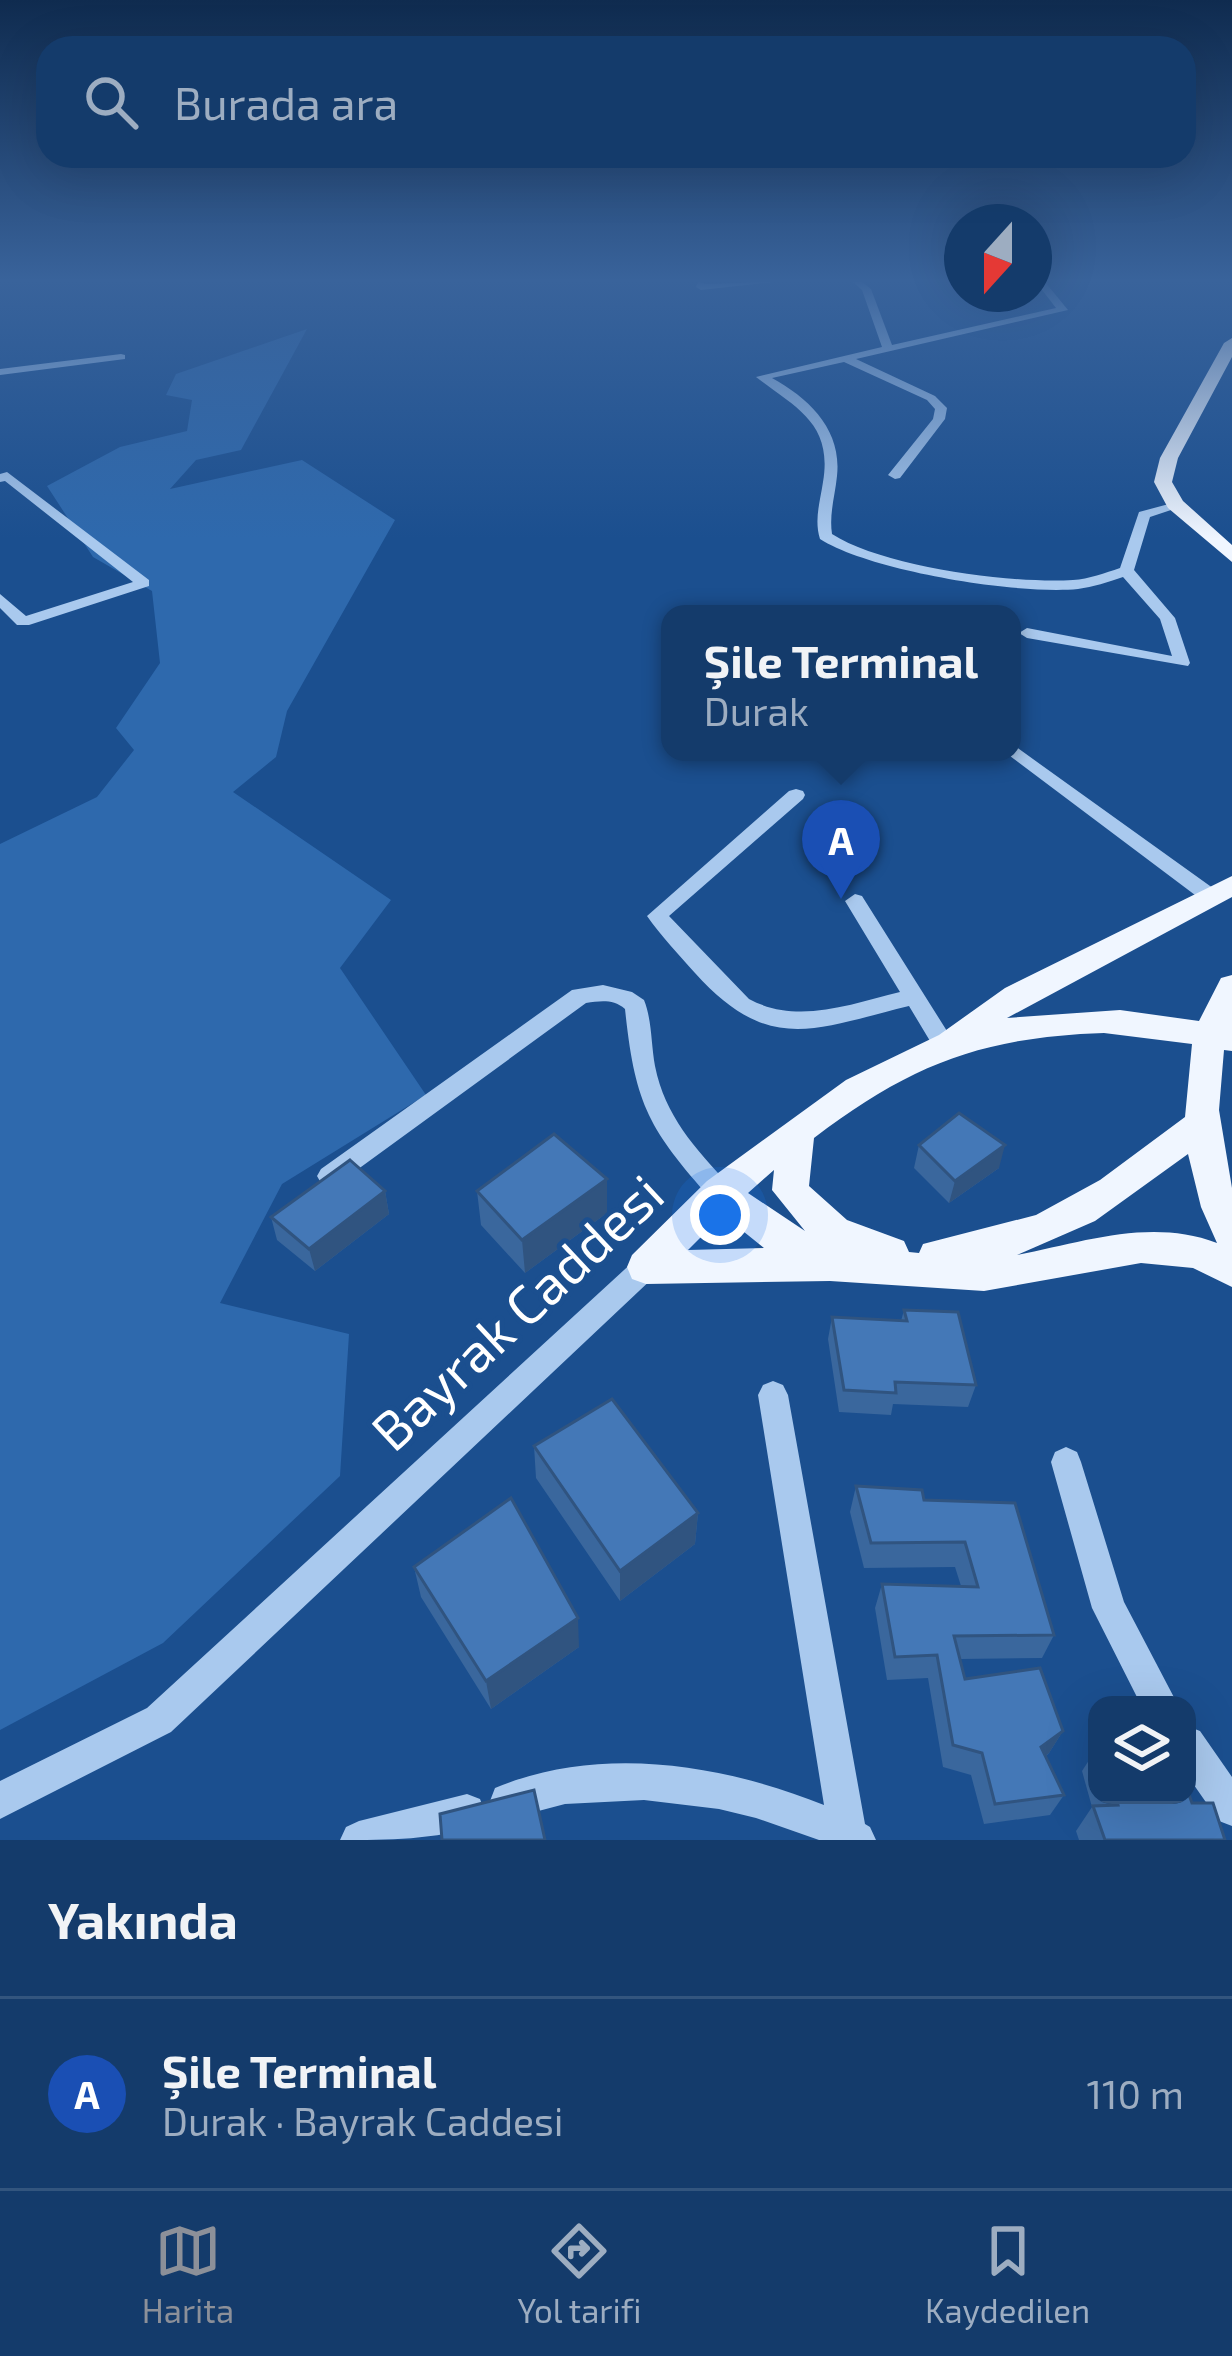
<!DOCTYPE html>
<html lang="tr">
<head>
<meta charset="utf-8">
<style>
	:root { --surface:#143b6b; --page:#1d4271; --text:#f1f3f6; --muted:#9dadc1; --line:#33557e; --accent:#8c9099 }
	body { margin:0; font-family:"Exo 2",sans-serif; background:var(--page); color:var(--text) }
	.controls { position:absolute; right:36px; bottom:36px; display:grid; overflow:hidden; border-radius:24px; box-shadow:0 12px 48px #0002 }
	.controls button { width:108px; height:108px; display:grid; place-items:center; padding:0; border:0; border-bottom:3px solid var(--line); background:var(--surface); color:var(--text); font:60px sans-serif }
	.compass { position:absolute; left:944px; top:204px; width:108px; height:108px; border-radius:50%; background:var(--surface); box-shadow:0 12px 48px #0002; rotate:201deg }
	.you { position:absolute; left:720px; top:1215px; width:42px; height:42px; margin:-30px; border:9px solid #fff; border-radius:50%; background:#1a73e8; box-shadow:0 0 0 18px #1a73e833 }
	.badge { display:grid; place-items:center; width:78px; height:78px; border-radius:50%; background:var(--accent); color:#fff; font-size:39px; font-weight:700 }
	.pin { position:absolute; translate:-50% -99px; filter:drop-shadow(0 3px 6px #0008) }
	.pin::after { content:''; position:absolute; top:63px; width:42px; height:36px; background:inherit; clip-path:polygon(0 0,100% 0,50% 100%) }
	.popup { position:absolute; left:661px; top:605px; width:360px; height:156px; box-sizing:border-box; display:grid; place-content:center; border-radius:24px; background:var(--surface); filter:drop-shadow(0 3px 9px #0005); font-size:39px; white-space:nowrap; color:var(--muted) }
	.popup b { font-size:45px; color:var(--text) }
	.popup::after { content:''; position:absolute; left:50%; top:100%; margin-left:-24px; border:24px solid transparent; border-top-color:var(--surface) }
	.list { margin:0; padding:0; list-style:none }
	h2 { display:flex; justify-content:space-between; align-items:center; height:156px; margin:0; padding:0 48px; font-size:51px }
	h2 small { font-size:39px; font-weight:400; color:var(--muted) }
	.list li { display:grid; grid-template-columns:78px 1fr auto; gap:36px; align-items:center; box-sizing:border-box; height:192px; padding:0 48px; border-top:3px solid var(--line) }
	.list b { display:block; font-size:45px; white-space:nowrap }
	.list p { margin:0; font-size:39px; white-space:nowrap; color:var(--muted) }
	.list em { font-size:39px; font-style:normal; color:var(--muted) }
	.icon { flex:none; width:66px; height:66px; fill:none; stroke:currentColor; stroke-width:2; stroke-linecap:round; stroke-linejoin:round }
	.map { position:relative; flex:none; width:1232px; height:1840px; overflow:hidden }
	.search { position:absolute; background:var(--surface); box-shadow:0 12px 48px #0002; left:36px; right:36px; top:36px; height:132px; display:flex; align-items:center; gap:30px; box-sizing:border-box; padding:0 42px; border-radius:36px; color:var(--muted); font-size:45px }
	.sheet { height:348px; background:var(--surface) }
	nav { display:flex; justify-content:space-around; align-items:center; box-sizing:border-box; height:168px; border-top:3px solid var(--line); background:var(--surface); font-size:33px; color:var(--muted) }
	nav a { display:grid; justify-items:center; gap:6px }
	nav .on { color:var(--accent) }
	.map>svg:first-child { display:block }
	.green { fill:#2e69ad }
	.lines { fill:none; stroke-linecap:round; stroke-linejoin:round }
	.minor { fill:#a9c9ee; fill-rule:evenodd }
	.major { fill:#f0f6ff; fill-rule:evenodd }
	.wall { fill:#3a679d }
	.shaded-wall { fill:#305480 }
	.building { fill:#4478b7; stroke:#305480; stroke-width:3 }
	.labels { text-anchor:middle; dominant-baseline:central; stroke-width:10; stroke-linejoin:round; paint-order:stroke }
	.near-street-label { font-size:54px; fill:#fff; stroke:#1b4f8f }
</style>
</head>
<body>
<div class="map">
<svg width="1232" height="1840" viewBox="0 0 1232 1840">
	<rect width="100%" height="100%" fill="#1b4f8f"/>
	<path class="green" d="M307 329 241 450 196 460 170 489 302 460 395 520 287 711 276 757 233 792 391 900 340 968 426 1095 282 1184 220 1303 349 1334 340 1476 163 1643 0 1730V844L97 797 134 750 116 728 160 663 152 591 93 557 47 486 120 447 187 431 192 400 166 395 176 374Z"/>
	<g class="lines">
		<path class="minor" d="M698 282 706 284 772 282 701 290 696 287Z
			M853 282H862L871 289 892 345 1056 308 1036 282H1045L1068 310 856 359 935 396 947 408 945 419 900 478 895 479 888 475 933 419 935 409 927 400 844 362 772 378C810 399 842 430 837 476 835 496 829 514 832 534 883 567 1012 584 1073 580 1089 579 1105 573 1120 568L1139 512 1180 501V507L1150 517 1134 570 1175 618 1190 663 1188 666 1027 638 1019 633 1027 628 1172 656 1160 619 1123 577C1108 582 1093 587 1078 589 1018 595 870 571 820 539 814 520 820 502 823 482 833 423 796 408 756 377L882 347 862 290Z
			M121 354 125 355V359L0 375V369Z
			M7 472 149 580V586L29 625H17L0 608V594L26 616 133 582 5 481 0 482V474Z
			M1012 744 1217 891 1220 896 1217 901H1203L1006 753 1012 752Z
			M796 789 803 791 805 795 803 799 669 916 749 999C797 1025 851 1004 900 992L845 901 855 894 862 896 952 1039 956 1045 952 1051H936L909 1006C814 1029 769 1055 695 973 679 955 661 936 647 916L789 791Z
			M603 985 632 992 644 1000C652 1020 651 1044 655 1066 665 1116 695 1148 729 1185L733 1192 729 1199 720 1202 711 1199C648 1128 635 1104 625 1009 613 999 601 1001 586 1003L339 1183 330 1186 321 1183 317 1176 321 1169 572 990Z
			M646 1255 656 1259 660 1267 656 1275 171 1732 0 1819V1781L147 1708 636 1259Z
			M773 1381 783 1385 788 1395 865 1824 870 1827 876 1840H819L756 1818 719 1809 644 1800 565 1804 508 1819 495 1814 490 1801 495 1788C600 1744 722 1764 824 1805L758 1395 763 1385Z
			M1066 1447 1077 1452 1081 1462 1124 1602 1178 1705H1141L1092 1608 1051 1462 1055 1452Z
			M1187 1726 1200 1731 1232 1777V1826L1219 1821 1187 1775Z
			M467 1794 480 1799 485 1812 480 1825C435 1840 388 1840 340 1840L346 1827 359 1821Z"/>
		<path class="major" d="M1232 338V357L1178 458 1172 482 1183 501 1232 545V562L1168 508 1154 482 1160 458 1224 343Z
			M1232 876V897L1007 1018 1120 1010 1199 1021 1221 978 1232 975V1051L1224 1050 1219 1110 1232 1188V1287L1193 1268 1141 1263 984 1291 830 1281 646 1284 632 1279 627 1267 632 1255 707 1181 846 1080 939 1035 1005 988ZM1104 1033 1192 1044 1185 1117 1100 1180 1036 1215 923 1244 919 1253 909 1252 904 1241 847 1220 809 1186 814 1138C911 1064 983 1037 1104 1033ZM1188 1154 1201 1207 1217 1243C1150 1218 1085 1242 1017 1255L1095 1221ZM774 1170 772 1190 805 1231 748 1193ZM723 1215 764 1248 688 1250Z"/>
	</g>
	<path class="wall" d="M919 1145 999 1168 949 1203 914 1168Z
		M385 1191 389 1214 315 1271 277 1240 271 1217Z
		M477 1191 607 1213 525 1273 481 1225Z
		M904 1310 976 1385 968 1407 893 1404 891 1415 839 1412 828 1339 832 1317 901 1321Z
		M534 1446 698 1513 695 1544 620 1601 536 1478Z
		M856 1486 924 1500 1054 1635 1042 1658 960 1659 965 1679 1063 1731 1049 1753 1046 1756 1064 1795 1050 1815 984 1824 971 1775 943 1767 928 1678 887 1680 875 1608 882 1584 961 1586 955 1567 864 1568 850 1512Z
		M414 1567 579 1647 491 1709 421 1597Z
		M1097 1748V1795H1187L1225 1840H1079L1076 1831 1092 1807 1082 1771Z"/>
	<path class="shaded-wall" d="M1005 1145 999 1168 949 1203 955 1181Z
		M607 1179V1213L525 1273 522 1240Z
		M385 1191 389 1214 315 1271 309 1249Z
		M698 1513 695 1544 620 1601V1571Z
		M578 1618 579 1647 491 1709 486 1681Z
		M1063 1731 1049 1753 1029 1768 1041 1747Z"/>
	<path class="building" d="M959 1113 1005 1145 955 1181 919 1145Z
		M554 1134 607 1179 522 1240 477 1191Z
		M350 1160 385 1191 309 1249 271 1217Z
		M904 1310 958 1312 976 1385 895 1382 896 1393 844 1390 832 1317 907 1321Z
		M612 1399 698 1513 620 1571 534 1446Z
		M856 1486 922 1490 924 1500 1015 1503 1054 1635 954 1636 965 1679 1040 1668 1063 1731 1041 1747 1064 1795 995 1804 982 1753 953 1745 937 1655 895 1657 882 1584 978 1587 965 1542 871 1543Z
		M511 1498 578 1618 486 1681 414 1567Z
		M1187 1789 1192 1803H1213L1225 1840H1105L1093 1806 1118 1805 1115 1795H1187Z
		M534 1790 545 1840H442L440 1814Z"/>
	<linearGradient id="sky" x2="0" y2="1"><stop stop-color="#0f2b4f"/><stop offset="0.52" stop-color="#39639b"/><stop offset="1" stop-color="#39639b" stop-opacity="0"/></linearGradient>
	<rect width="1232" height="539" fill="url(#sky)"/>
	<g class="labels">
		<g class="near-street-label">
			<text transform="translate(516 1311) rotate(-43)">Bayrak Caddesi</text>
		</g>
	</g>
</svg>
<div class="controls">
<button><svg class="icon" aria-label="layers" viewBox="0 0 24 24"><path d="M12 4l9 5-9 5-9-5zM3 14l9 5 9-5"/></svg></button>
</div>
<svg class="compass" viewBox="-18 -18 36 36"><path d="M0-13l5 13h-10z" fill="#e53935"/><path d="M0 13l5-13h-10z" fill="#9dadc1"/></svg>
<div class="you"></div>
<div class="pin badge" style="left:841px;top:899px;background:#1a4fb4">A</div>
<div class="popup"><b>Şile Terminal</b>Durak</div>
<div class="search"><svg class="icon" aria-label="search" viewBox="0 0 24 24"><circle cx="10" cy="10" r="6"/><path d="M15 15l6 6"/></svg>Burada ara</div>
</div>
<section class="sheet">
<h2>Yakında<small></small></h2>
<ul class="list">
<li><span class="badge" style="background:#1a4fb4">A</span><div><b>Şile Terminal</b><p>Durak · Bayrak Caddesi</p></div><em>110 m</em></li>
</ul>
</section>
<nav>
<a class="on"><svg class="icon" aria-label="map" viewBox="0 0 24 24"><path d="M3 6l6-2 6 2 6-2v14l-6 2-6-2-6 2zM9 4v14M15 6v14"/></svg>Harita</a>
<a><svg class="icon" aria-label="directions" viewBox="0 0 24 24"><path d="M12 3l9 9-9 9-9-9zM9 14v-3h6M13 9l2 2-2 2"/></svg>Yol tarifi</a>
<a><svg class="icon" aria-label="saved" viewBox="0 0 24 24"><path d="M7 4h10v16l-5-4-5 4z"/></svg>Kaydedilen</a>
</nav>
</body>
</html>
